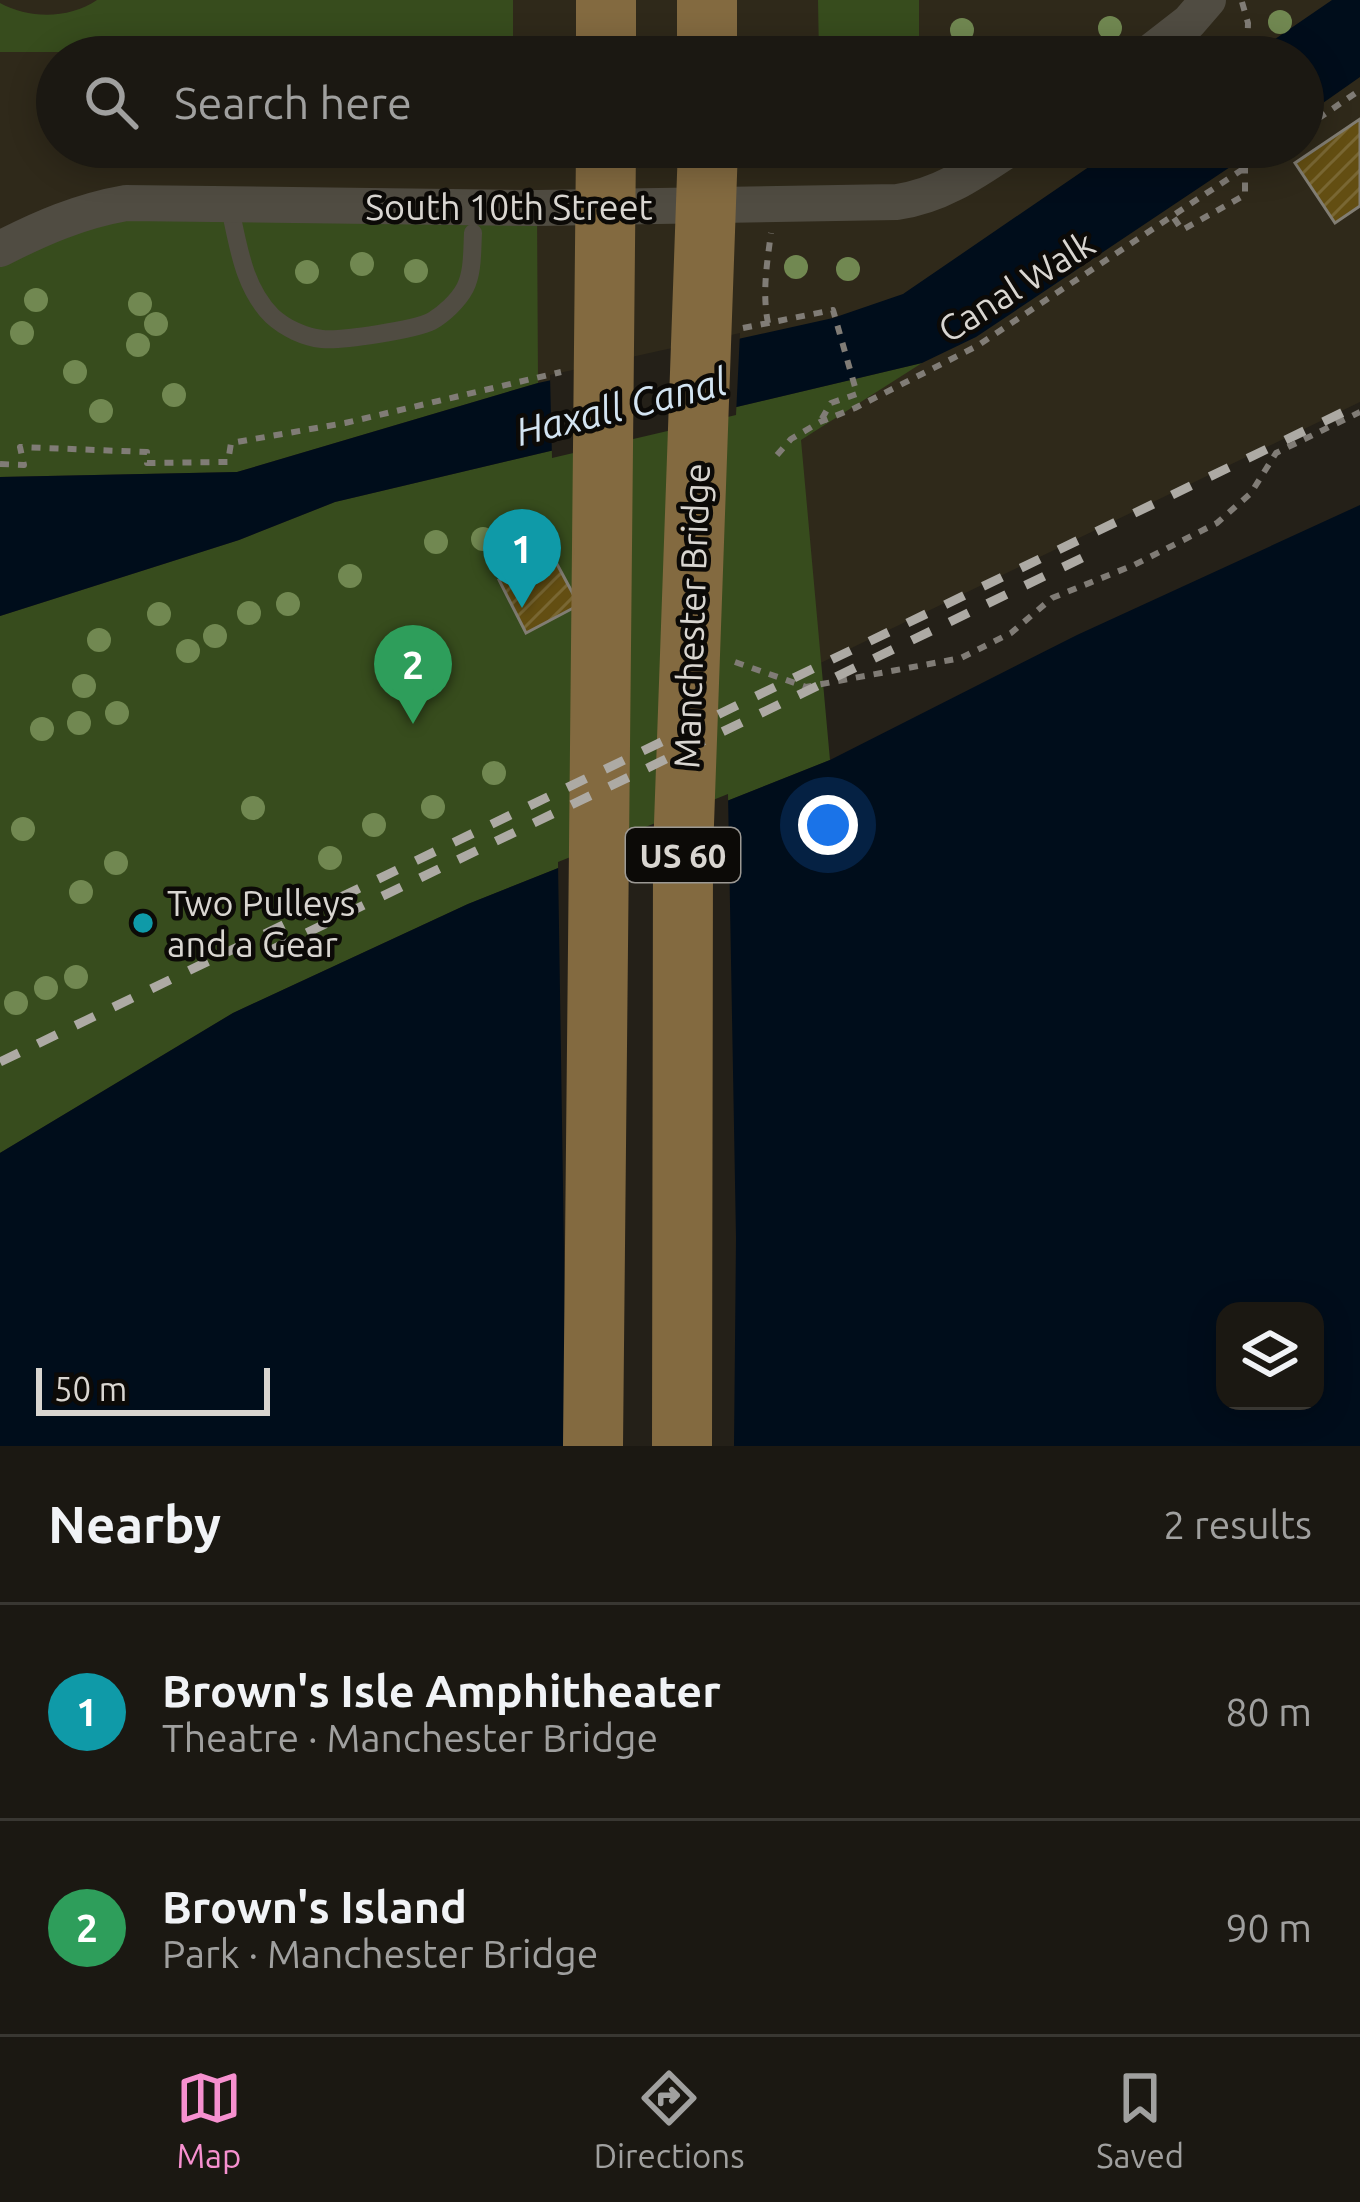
<!DOCTYPE html>
<html lang="en">
<head>
<meta charset="utf-8">
<style>
	:root { --surface:#1b1812; --page:#282520; --text:#f1f3f6; --muted:#a0a09f; --line:#393732; --accent:#f690cf }
	body { margin:0; font-family:Ubuntu,sans-serif; background:var(--page); color:var(--text) }
	.controls { position:absolute; right:36px; bottom:36px; display:grid; overflow:hidden; border-radius:24px; box-shadow:0 6px 30px #0003 }
	.controls button { width:108px; height:108px; display:grid; place-items:center; padding:0; border:0; border-bottom:3px solid var(--line); background:var(--surface); color:var(--text); font:60px sans-serif }
	.scale { position:absolute; left:36px; bottom:30px; width:234px; box-sizing:border-box; padding-left:12px; border:6px solid #d9d6d1; border-top:0; font-size:33px; line-height:42px; white-space:nowrap; color:#d9d6d1; -webkit-text-stroke:9px #0c0a07; paint-order:stroke }
	.you { position:absolute; left:828px; top:825px; width:42px; height:42px; margin:-30px; border:9px solid #fff; border-radius:50%; background:#1a73e8; box-shadow:0 0 0 18px #1a73e833 }
	.badge { display:grid; place-items:center; width:78px; height:78px; border-radius:50%; background:var(--accent); color:#fff; font-size:39px; font-weight:700 }
	.pin { position:absolute; translate:-50% -99px; filter:drop-shadow(0 3px 6px #0008) }
	.pin::after { content:''; position:absolute; top:63px; width:42px; height:36px; background:inherit; clip-path:polygon(0 0,100% 0,50% 100%) }
	.list { margin:0; padding:0; list-style:none }
	h2 { display:flex; justify-content:space-between; align-items:center; height:156px; margin:0; padding:0 48px; font-size:51px }
	h2 small { font-size:39px; font-weight:400; color:var(--muted) }
	.list li { display:grid; grid-template-columns:78px 1fr auto; gap:36px; align-items:center; box-sizing:border-box; height:216px; padding:0 48px; border-top:3px solid var(--line) }
	.list b { display:block; font-size:45px; white-space:nowrap }
	.list p { margin:0; font-size:39px; white-space:nowrap; color:var(--muted) }
	.list em { font-size:39px; font-style:normal; color:var(--muted) }
	.icon { flex:none; width:66px; height:66px; fill:none; stroke:currentColor; stroke-width:2; stroke-linecap:round; stroke-linejoin:round }
	.map { position:relative; flex:none; width:1360px; height:1446px; overflow:hidden }
	.search { position:absolute; background:var(--surface); box-shadow:0 6px 30px #0003; left:36px; right:36px; top:36px; height:132px; display:flex; align-items:center; gap:30px; box-sizing:border-box; padding:0 42px; border-radius:66px; color:var(--muted); font-size:45px }
	.sheet { height:588px; background:var(--surface) }
	nav { display:flex; justify-content:space-around; align-items:center; box-sizing:border-box; height:168px; border-top:3px solid var(--line); background:var(--surface); font-size:33px; color:var(--muted) }
	nav a { display:grid; justify-items:center; gap:6px }
	nav .on { color:var(--accent) }
	.map>svg:first-child { display:block }
	.built { fill:#2f291a; fill-rule:evenodd }
	.green { fill:#374c1d }
	.water { fill:#000d1b; fill-rule:evenodd }
	.pier { fill:#242018 }
	.building { fill:url(#building-hatch); stroke:#817d73; stroke-width:3 }
	.lines { fill:none; stroke-linecap:round; stroke-linejoin:round }
	.path { stroke:#807c76; stroke-width:6; stroke-dasharray:9 9; stroke-linecap:butt }
	.service { stroke:#504c42; stroke-width:18 }
	.minor { stroke:#504c42; stroke-width:36 }
	.primary { stroke:#836a40; stroke-width:60 }
	.rail { stroke:#adaaa4; stroke-width:9; stroke-dasharray:21 21; stroke-linecap:butt }
	.tree { fill:#718851 }
	.culture-dot { fill:#0f9aa8; stroke:#0c0a07; stroke-width:4.5 }
	.labels { text-anchor:middle; dominant-baseline:central; stroke-width:9; stroke-linejoin:round; paint-order:stroke }
	.shield { fill:#0c0a07; stroke:#9c9994; stroke-width:3 }
	.shield-label { font-size:33px; font-weight:bold; fill:#d9d6d1 }
	.street-label { font-size:36px; fill:#d9d6d1; stroke:#0c0a07 }
	.poi-label { font-size:36px; fill:#d9d6d1; stroke:#0c0a07; text-anchor:start }
	.water-label { font-size:39px; font-style:italic; fill:#d3e4f2; stroke:#0c0a07 }
</style>
</head>
<body>
<div class="map">
<svg width="1360" height="1446" viewBox="0 0 1360 1446">
	<defs>
		<pattern id="building-hatch" width="6" height="6" patternUnits="userSpaceOnUse" patternTransform="scale(3)"><rect width="6" height="6" fill="#634e12"/><path d="M-1 1l2-2M0 6l6-6M5 7l2-2" fill="none" stroke="#796733"/></pattern>
	</defs>
	<rect width="100%" height="100%" fill="#242018"/>
	<path class="built" d="M0 0H1360V402L0 1060ZM57 57H1303V147H57Z"/>
	<path class="green" d="M97 0H513V57H382L369 50 352 57H125L122 52H0V3C29 19 69 19 97 0Z
		M818 0H919V57H819Z
		M537 208 538 383 237 472 0 477V249L93 209Z
		M922 363 801 440 830 760 468 904 233 1013 0 1153V616L239 540 335 502Z"/>
	<path class="water" d="M1332 0H1360V77L1303 117V57H1249Z
		M1118 147H1260L976 337 922 363 335 502 239 540 0 616V477L237 472 538 383 833 318 903 294Z
		M1360 505V1446H0V1153L233 1013 468 904 830 760 1077 635ZM1225 1311H1315V1401H1225Z"/>
	<path class="pier" d="M740 333 736 415 552 458 550 375Z
		M728 794 736 1238 734 1446H567L558 862Z"/>
	<path class="building" d="M1360 119V206L1335 223 1295 163Z
		M551 553 579 605 526 633 499 580Z"/>
	<g class="lines">
		<path class="path" d="M1242 2 1248 23 1247 57
			M1303 129 1360 90
			M1174 218 1182 230 1245 195V147
			M768 323C762 293 767 263 771 233
			M743 328 833 310 857 394 831 403 820 422 826 420
			M777 455 791 439 820 422 855 408 977 346 1276 147
			M0 464 24 465 20 447 147 452V463L228 462 231 443 345 423 561 372
			M735 662 806 687 961 658 1011 633 1052 598 1134 565 1217 523 1251 493 1276 453 1360 412"/>
		<path class="service" d="M229 204C238 242 242 286 272 316 285 328 304 337 322 339 341 341 415 330 432 321 444 314 458 301 465 288 473 272 472 252 473 233"/>
		<path class="minor" d="M1144 57 1189 22 1208 0
			M0 249C41 228 80 211 126 203L537 208 897 202C941 196 976 171 1012 147"/>
		<path class="primary" d="M707 0V57
			M606 57V0
			M593 1446 606 147
			M682 1446 683 852 708 147"/>
		<path class="rail" d="M269 951 1084 557
			M0 1062 1360 404"/>
	</g>
	<g class="tree">
		<circle cx="1280" cy="22" r="12"/>
		<circle cx="1110" cy="28" r="12"/>
		<circle cx="962" cy="30" r="12"/>
		<circle cx="362" cy="264" r="12"/>
		<circle cx="796" cy="267" r="12"/>
		<circle cx="848" cy="269" r="12"/>
		<circle cx="416" cy="271" r="12"/>
		<circle cx="307" cy="272" r="12"/>
		<circle cx="36" cy="300" r="12"/>
		<circle cx="140" cy="304" r="12"/>
		<circle cx="156" cy="324" r="12"/>
		<circle cx="22" cy="333" r="12"/>
		<circle cx="138" cy="345" r="12"/>
		<circle cx="75" cy="372" r="12"/>
		<circle cx="174" cy="395" r="12"/>
		<circle cx="101" cy="411" r="12"/>
		<circle cx="483" cy="539" r="12"/>
		<circle cx="436" cy="542" r="12"/>
		<circle cx="350" cy="576" r="12"/>
		<circle cx="288" cy="604" r="12"/>
		<circle cx="249" cy="613" r="12"/>
		<circle cx="159" cy="614" r="12"/>
		<circle cx="215" cy="636" r="12"/>
		<circle cx="99" cy="640" r="12"/>
		<circle cx="188" cy="651" r="12"/>
		<circle cx="84" cy="686" r="12"/>
		<circle cx="117" cy="713" r="12"/>
		<circle cx="79" cy="723" r="12"/>
		<circle cx="42" cy="729" r="12"/>
		<circle cx="494" cy="773" r="12"/>
		<circle cx="433" cy="807" r="12"/>
		<circle cx="253" cy="808" r="12"/>
		<circle cx="374" cy="825" r="12"/>
		<circle cx="23" cy="829" r="12"/>
		<circle cx="330" cy="858" r="12"/>
		<circle cx="116" cy="863" r="12"/>
		<circle cx="81" cy="892" r="12"/>
		<circle cx="76" cy="977" r="12"/>
		<circle cx="46" cy="988" r="12"/>
		<circle cx="16" cy="1003" r="12"/>
	</g>
	<circle class="culture-dot" cx="143" cy="923" r="12"/>
	<g class="labels">
		<rect class="shield" x="626" y="828" width="114" height="54" rx="9"/>
		<g class="shield-label">
			<text x="683" y="855">US 60</text>
		</g>
		<g class="street-label">
			<text x="509" y="206">South 10th Street</text>
			<text transform="translate(1016 286) rotate(-32)">Canal Walk</text>
			<text transform="translate(691 616) rotate(-88)">Manchester Bridge</text>
		</g>
		<g class="poi-label">
			<text x="167" y="902">Two Pulleys<tspan x="167" dy="41">and a Gear</tspan></text>
		</g>
		<g class="water-label">
			<text transform="translate(621 406) rotate(-14)">Haxall Canal</text>
		</g>
	</g>
</svg>
<div class="controls">
<button><svg class="icon" aria-label="layers" viewBox="0 0 24 24"><path d="M12 4l9 5-9 5-9-5zM3 14l9 5 9-5"/></svg></button>
</div>
<div class="scale">50 m</div>
<div class="you"></div>
<div class="pin badge" style="left:522px;top:608px;background:#0f9aa8">1</div>
<div class="pin badge" style="left:413px;top:724px;background:#2e9e5b">2</div>
<div class="search"><svg class="icon" aria-label="search" viewBox="0 0 24 24"><circle cx="10" cy="10" r="6"/><path d="M15 15l6 6"/></svg>Search here</div>
</div>
<section class="sheet">
<h2>Nearby<small>2 results</small></h2>
<ul class="list">
<li><span class="badge" style="background:#0f9aa8">1</span><div><b>Brown's Isle Amphitheater</b><p>Theatre · Manchester Bridge</p></div><em>80 m</em></li>
<li><span class="badge" style="background:#2e9e5b">2</span><div><b>Brown's Island</b><p>Park · Manchester Bridge</p></div><em>90 m</em></li>
</ul>
</section>
<nav>
<a class="on"><svg class="icon" aria-label="map" viewBox="0 0 24 24"><path d="M3 6l6-2 6 2 6-2v14l-6 2-6-2-6 2zM9 4v14M15 6v14"/></svg>Map</a>
<a><svg class="icon" aria-label="directions" viewBox="0 0 24 24"><path d="M12 3l9 9-9 9-9-9zM9 14v-3h6M13 9l2 2-2 2"/></svg>Directions</a>
<a><svg class="icon" aria-label="saved" viewBox="0 0 24 24"><path d="M7 4h10v16l-5-4-5 4z"/></svg>Saved</a>
</nav>
</body>
</html>
